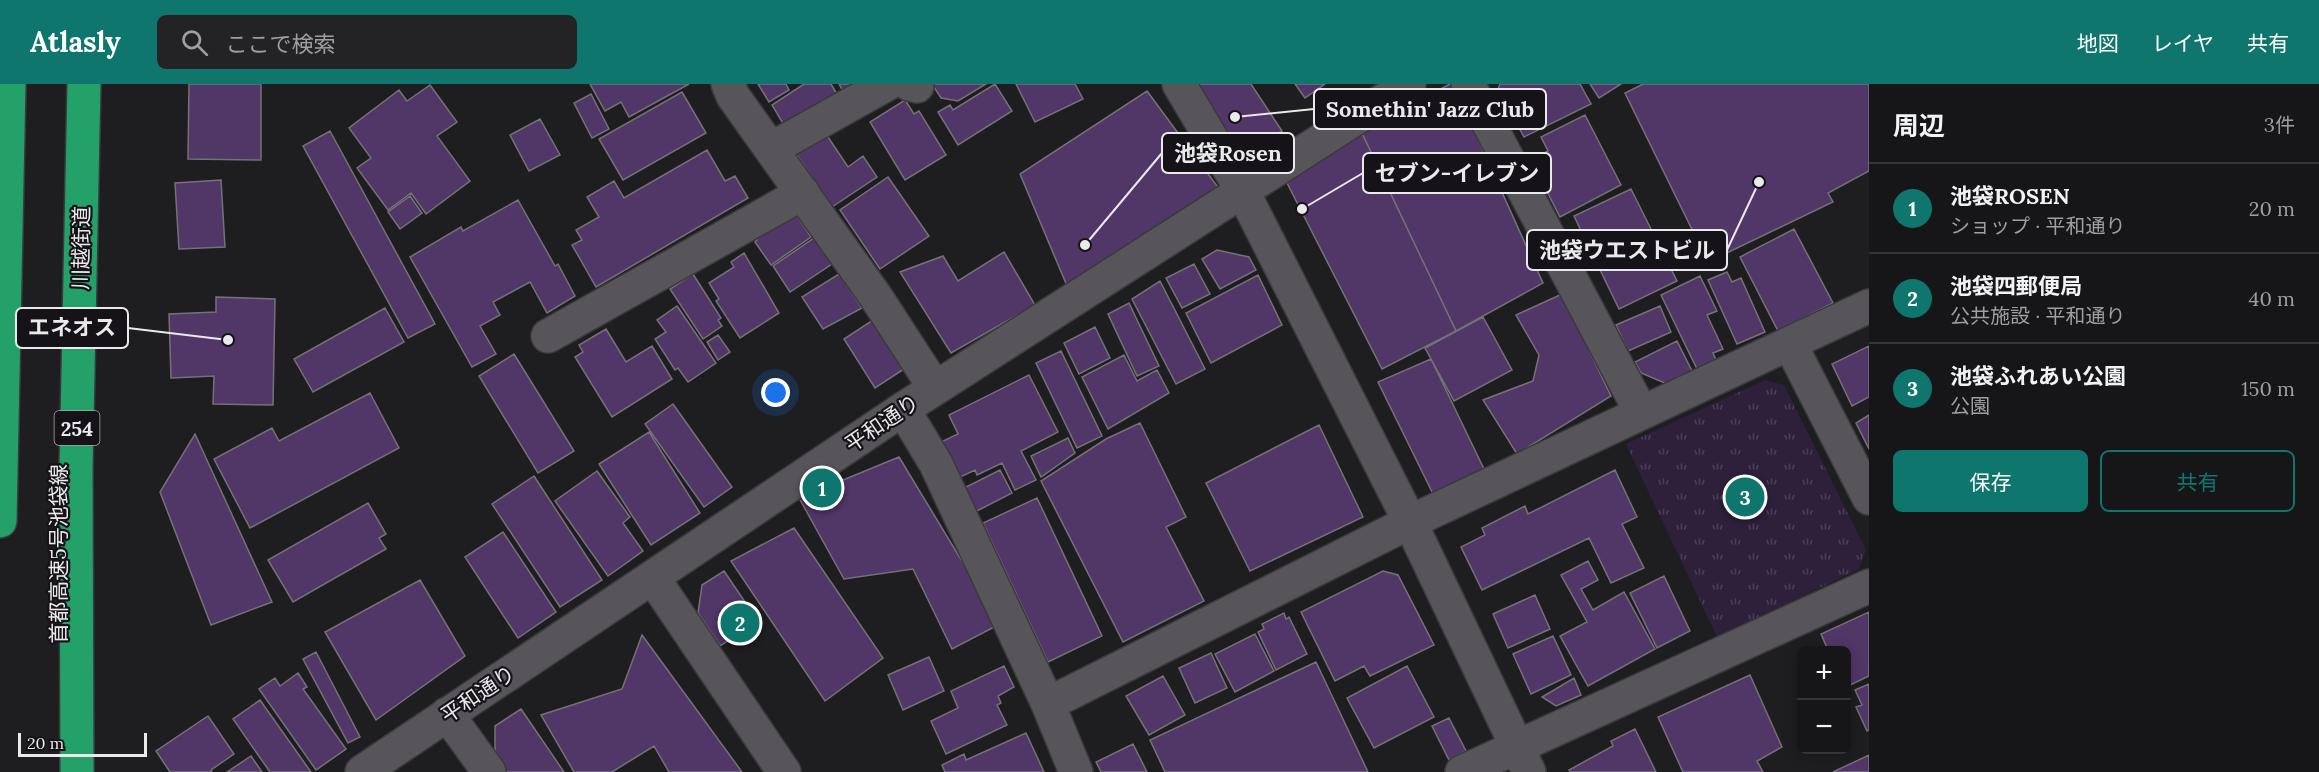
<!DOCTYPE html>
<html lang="ja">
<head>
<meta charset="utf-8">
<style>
	:root { --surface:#161618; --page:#232325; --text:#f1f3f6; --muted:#9e9fa2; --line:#353537; --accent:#0f766e }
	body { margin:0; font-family:Lora,"Noto Sans JP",serif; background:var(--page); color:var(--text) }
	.controls { position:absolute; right:18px; bottom:18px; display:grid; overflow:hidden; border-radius:9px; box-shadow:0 3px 15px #0003 }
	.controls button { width:54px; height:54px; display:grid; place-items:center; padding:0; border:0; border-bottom:2px solid var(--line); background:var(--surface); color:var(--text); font:30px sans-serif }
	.scale { position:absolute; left:18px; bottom:15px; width:129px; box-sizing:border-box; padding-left:6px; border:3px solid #eae9ec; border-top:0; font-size:16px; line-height:21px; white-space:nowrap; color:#eae9ec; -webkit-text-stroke:4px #151317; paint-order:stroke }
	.you { position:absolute; left:776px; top:309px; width:21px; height:21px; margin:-15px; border:4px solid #fff; border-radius:50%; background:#1a73e8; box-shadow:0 0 0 9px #1a73e833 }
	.badge { display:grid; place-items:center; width:39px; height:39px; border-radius:50%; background:var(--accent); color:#fff; font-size:20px; font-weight:700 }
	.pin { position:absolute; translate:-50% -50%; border:3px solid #fff; box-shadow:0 2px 6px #0006 }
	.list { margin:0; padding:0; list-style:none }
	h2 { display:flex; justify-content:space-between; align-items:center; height:78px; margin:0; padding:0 24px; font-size:26px }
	h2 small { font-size:20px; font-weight:400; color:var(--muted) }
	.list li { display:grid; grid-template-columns:39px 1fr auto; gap:18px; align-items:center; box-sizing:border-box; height:90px; padding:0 24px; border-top:2px solid var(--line) }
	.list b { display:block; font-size:22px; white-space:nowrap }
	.list p { margin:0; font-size:20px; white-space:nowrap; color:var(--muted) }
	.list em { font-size:20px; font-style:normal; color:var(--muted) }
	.actions { display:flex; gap:12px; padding:18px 24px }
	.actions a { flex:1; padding:14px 0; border:2px solid var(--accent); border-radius:9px; text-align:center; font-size:21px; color:var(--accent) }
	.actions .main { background:var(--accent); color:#fff }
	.icon { flex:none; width:33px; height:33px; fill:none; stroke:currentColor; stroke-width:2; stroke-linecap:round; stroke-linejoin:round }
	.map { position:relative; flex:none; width:1869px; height:688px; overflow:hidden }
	header { display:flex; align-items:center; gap:36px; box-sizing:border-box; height:84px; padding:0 30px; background:var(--accent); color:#fff }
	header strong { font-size:28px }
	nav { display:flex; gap:33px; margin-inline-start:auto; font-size:21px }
	.search { width:420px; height:54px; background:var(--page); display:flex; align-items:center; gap:15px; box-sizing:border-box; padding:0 21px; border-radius:9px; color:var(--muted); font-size:22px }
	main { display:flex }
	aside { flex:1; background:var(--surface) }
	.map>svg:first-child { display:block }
	.park { fill:url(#park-tufts) }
	.building { fill:#513668; stroke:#757277; stroke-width:1.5 }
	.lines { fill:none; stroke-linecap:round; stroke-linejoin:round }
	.minor-casing { stroke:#3a393c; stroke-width:36 }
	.highway-casing { stroke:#3a393c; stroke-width:36 }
	.minor { stroke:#575559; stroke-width:33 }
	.highway { stroke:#23a168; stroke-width:33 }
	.labels { text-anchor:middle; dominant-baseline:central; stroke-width:4.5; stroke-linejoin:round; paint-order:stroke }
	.shield { fill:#151317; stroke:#aaa9ac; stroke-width:1.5 }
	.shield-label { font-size:20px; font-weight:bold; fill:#eae9ec }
	.street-label { font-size:21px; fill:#eae9ec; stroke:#151317 }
	.leader { fill:none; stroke:#eae9ec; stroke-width:2 }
	.callout-dot { fill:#eae9ec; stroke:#151317; stroke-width:2 }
	.callout { fill:#151317; stroke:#eae9ec; stroke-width:2 }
	.callout-label { font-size:22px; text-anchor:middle; font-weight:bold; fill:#eae9ec }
</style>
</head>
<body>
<header>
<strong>Atlasly</strong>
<div class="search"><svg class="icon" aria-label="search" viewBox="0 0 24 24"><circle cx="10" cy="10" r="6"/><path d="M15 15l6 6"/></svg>ここで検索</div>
<nav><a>地図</a><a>レイヤ</a><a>共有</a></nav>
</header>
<main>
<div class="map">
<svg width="1869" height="688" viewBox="0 0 1869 688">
	<defs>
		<pattern id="park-tufts" width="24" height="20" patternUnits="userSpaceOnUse" patternTransform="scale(1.5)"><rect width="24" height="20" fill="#2e203b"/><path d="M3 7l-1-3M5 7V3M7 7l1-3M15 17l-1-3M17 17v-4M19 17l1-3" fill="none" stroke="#4c4058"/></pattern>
	</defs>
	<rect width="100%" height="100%" fill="#1e1d20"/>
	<path class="park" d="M1765 296 1784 301 1866 466 1859 485 1717 553 1626 360Z"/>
	<path class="building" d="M189 0H261V76L188 75Z
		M590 0H689L629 33 621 18 605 27Z
		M758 0H786L789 6 769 18Z
		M804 0H831L840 15 788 48 772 21Z
		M839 0H860L844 9Z
		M932 0H986L958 17 941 14Z
		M995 0 1012 27 958 61 938 28 950 21 953 26Z
		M1016 0H1075L1083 15 1035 38Z
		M1193 0H1251L1282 47 1242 73Z
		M1295 0H1325L1305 14Z
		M1450 0H1453L1543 199 1456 247 1361 47Z
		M1500 0H1580L1591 20 1524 53 1498 5Z
		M1590 0H1621L1599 14Z
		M1643 0H1869V87L1828 109 1833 118 1708 178 1625 9Z
		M430 1 457 38 437 52 470 97 426 130 411 109 388 126 357 84 371 74 349 44 399 6 407 17Z
		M1147 7 1220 106 1067 202 1020 90Z
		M682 8 706 49 623 96 599 55Z
		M591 10 609 45 592 54 574 19Z
		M905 16 914 30 919 27 946 71 905 96 870 38Z
		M1585 31 1621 101 1560 133 1531 76 1548 67 1541 53Z
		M540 35 560 71 529 87 510 51Z
		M330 47 435 240 408 254 303 62Z
		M1361 47 1456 247 1382 285 1287 99Z
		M826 50 848 83 863 72 877 93 829 125 821 107 796 70Z
		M707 66 725 97 735 92 748 114 596 203 572 161 582 156 576 146 599 133 587 113 614 97 624 114Z
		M888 93 929 152 880 185 840 126Z
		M221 96 225 163 179 165 175 99Z
		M1631 105 1677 197 1619 225 1574 132Z
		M410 112 422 129 400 145 388 128Z
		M518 116 555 182 558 180 575 212 547 229 530 198 493 218 500 231 480 242 496 270 472 283 410 173 461 143 463 147Z
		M796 130 811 153 771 181 755 158 757 156 755 153Z
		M1794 145 1833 219 1778 247 1740 173Z
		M814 154 832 180 790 208 773 182Z
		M1217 166 1249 173 1256 186 1220 205 1202 175Z
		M1004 168 1035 221 951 269 900 188 943 172 958 197Z
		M744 169 779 229 740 254 716 217 719 215 709 199 734 183 731 178Z
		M1194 180 1210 210 1182 224 1166 194Z
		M1727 188 1732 198 1741 194 1765 248 1737 260 1708 196Z
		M693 190 721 234 718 236 722 242 703 255 670 205Z
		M839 190 862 224 823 245 802 213Z
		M1258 191 1282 241 1211 279 1186 229Z
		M1700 192 1717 227 1707 231 1723 265 1713 269 1716 276 1697 285 1661 211Z
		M1160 197 1205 285 1176 300 1132 215Z
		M1562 210 1611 312 1517 370 1483 316 1533 297 1539 271 1516 231Z
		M216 213 275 215 273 321 213 320 214 292 171 294 169 230 216 228Z
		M1129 219 1159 282 1137 292 1108 230Z
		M677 222 716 279 688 298 678 284 675 286 655 255 666 248 657 236Z
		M1660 222 1671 248 1628 267 1616 241Z
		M385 224 404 258 313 308 294 275Z
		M1483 233 1512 286 1454 317 1425 264Z
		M873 236 904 285 875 304 844 255Z
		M1095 243 1110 274 1079 290 1064 259Z
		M606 245 626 278 652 262 672 295 612 333 575 273 583 268 579 261Z
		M718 251 730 268 718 276 707 258Z
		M1677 257 1692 287 1667 300 1641 289 1635 278Z
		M1869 262V313L1852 322 1832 280Z
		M1061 267 1102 352 1077 364 1036 279Z
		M514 270 574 367 538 389 479 292Z
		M1124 271 1137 297 1157 286 1169 309 1108 345 1082 293Z
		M1431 275 1484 385 1436 416 1378 298Z
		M1029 291 1058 348 1021 367 1036 396 1015 406 1002 379 977 391 975 386 958 394 941 358 958 350 949 331Z
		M370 309 399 364 250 444 214 375 272 344 279 357Z
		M673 320 732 403 704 423 645 340Z
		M1869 331V365L1856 339Z
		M1140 339 1186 433 1166 443 1204 517 1123 558 1041 397 1106 355Z
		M1319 341 1363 433 1250 487 1206 399Z
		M649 348 700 429 651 461 599 380Z
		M195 350 272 518 211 541 160 408Z
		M1068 354 1075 369 1041 393 1031 372Z
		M899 373 1000 540 952 565 913 485 844 495 799 414Z
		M1000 386 1012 409 973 429 962 405Z
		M1615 386 1637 433 1622 440 1644 484 1611 499 1589 454 1482 506 1461 463 1485 451 1482 444 1525 422 1528 430Z
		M597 387 630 433 623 439 643 467 608 492 555 417Z
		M534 392 602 496 560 523 492 420Z
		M1037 414 1102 552 1048 578 983 439Z
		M368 419 386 450 379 454 386 465 293 518 268 476Z
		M794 444 883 574 825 617 731 477Z
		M503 448 556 528 518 554 465 473Z
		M1588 477 1598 496 1581 505 1593 526 1624 508 1655 565 1588 602 1560 552 1587 538 1561 491Z
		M724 487 758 537 720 562 698 529 702 501Z
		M1383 487 1398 491 1434 561 1370 592 1364 582 1335 597 1301 528Z
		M1664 492 1690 547 1657 564 1630 509Z
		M420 496 465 572 376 636 325 548Z
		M1535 511 1550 545 1508 564 1493 530Z
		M1869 528V592L1846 603V566H1828L1821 550Z
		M1284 529 1286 535 1289 533 1307 570 1276 586 1258 548 1264 545 1262 540Z
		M1255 550 1274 587 1235 608 1215 570Z
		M642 551 742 688H669L654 662 612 688H574L541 631 622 605Z
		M1553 552 1571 591 1531 610 1513 570Z
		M316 568 360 653 348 659 303 575Z
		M1211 569 1227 604 1195 619 1179 584Z
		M929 573 944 607 903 626 888 591Z
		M1316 578 1368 688H1165L1150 656Z
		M1004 582 1014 603 998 612 1001 619 997 621 1007 641 946 670 931 637 958 624 951 607Z
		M1407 582 1434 633 1374 664 1347 614Z
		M298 589 307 603 303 605 346 665 316 686 259 605 275 594 280 602Z
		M1750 591 1782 663 1757 677 1763 688H1683L1658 633Z
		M1163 592 1185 631 1149 651 1126 612Z
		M1574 594 1581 611 1556 622 1542 613Z
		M1869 600V646L1867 647 1856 623 1862 621 1855 606Z
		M260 616 311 688H270L233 635Z
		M521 625 564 688H507L495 670V642Z
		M208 632 234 670 211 686 212 688H170L156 667Z
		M1449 634 1466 667 1449 676 1432 642Z
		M1635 645 1656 688H1570L1569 686 1613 662 1611 657Z
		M1026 649 1044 688H945L942 681 964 670 966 676Z
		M1133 660 1147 688H1101L1096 678Z
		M1869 671V688H1833Z
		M251 672 262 688H227Z"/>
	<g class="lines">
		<defs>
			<path id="minor" d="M728 0 733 12 876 213 935 304
				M909 0 917 2
				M1179 0 1242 106 1410 438 1529 688
				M1468 0 1641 328
				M771 65 887 0
				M548 252 803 109
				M1790 260 1869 414
				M903 325 936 380 1048 620 1076 688
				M653 494 784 688
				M1048 620 1410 438 1869 222
				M447 630 489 688
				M362 688 903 325 1409 0
				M1462 688 1869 502"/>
			<path id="highway" d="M0 437 9 0
				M77 688 76 385 84 0"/>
		</defs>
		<use href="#minor" class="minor-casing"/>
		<use href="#highway" class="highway-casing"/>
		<use href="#minor" class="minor"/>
		<use href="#highway" class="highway"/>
	</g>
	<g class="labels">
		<rect class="shield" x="54.5" y="327" width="45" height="34" rx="4.5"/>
		<g class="shield-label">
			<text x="77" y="344">254</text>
		</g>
		<g class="street-label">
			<text transform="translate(81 164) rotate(-89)">川越街道</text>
			<text transform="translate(882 339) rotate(-34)">平和通り</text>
			<text transform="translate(58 470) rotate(-90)">首都高速5号池袋線</text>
			<text transform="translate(478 610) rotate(-34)">平和通り</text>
		</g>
	</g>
	<path class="leader" d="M1235 33L1314 25M1085 161L1162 69M1302 125L1363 89M1759 98L1727 166M228 256L128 244"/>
	<g class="callout-dot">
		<circle cx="1235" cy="33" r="6"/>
		<circle cx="1085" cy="161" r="6"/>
		<circle cx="1302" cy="125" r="6"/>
		<circle cx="1759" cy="98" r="6"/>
		<circle cx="228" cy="256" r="6"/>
	</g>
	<g class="callout">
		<rect x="1314" y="5" width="232" height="40" rx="6"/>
		<rect x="1162" y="49" width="132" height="40" rx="6"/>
		<rect x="1363" y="69" width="188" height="40" rx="6"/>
		<rect x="1527" y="146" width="200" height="40" rx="6"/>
		<rect x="16" y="224" width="112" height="40" rx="6"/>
	</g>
	<g class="callout-label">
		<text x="1430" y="33">Somethin' Jazz Club</text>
		<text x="1228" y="77">池袋Rosen</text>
		<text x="1457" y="97">セブン-イレブン</text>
		<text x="1627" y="174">池袋ウエストビル</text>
		<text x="72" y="251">エネオス</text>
	</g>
</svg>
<div class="controls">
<button>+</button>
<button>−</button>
</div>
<div class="scale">20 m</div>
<div class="you"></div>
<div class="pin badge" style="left:822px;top:404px">1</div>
<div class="pin badge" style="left:740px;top:539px">2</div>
<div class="pin badge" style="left:1745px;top:413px">3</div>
</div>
<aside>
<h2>周辺<small>3件</small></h2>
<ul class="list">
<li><span class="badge">1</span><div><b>池袋ROSEN</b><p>ショップ · 平和通り</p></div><em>20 m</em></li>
<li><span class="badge">2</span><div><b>池袋四郵便局</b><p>公共施設 · 平和通り</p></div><em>40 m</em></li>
<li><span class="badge">3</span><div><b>池袋ふれあい公園</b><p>公園</p></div><em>150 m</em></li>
</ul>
<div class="actions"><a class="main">保存</a><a>共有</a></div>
</aside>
</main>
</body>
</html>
